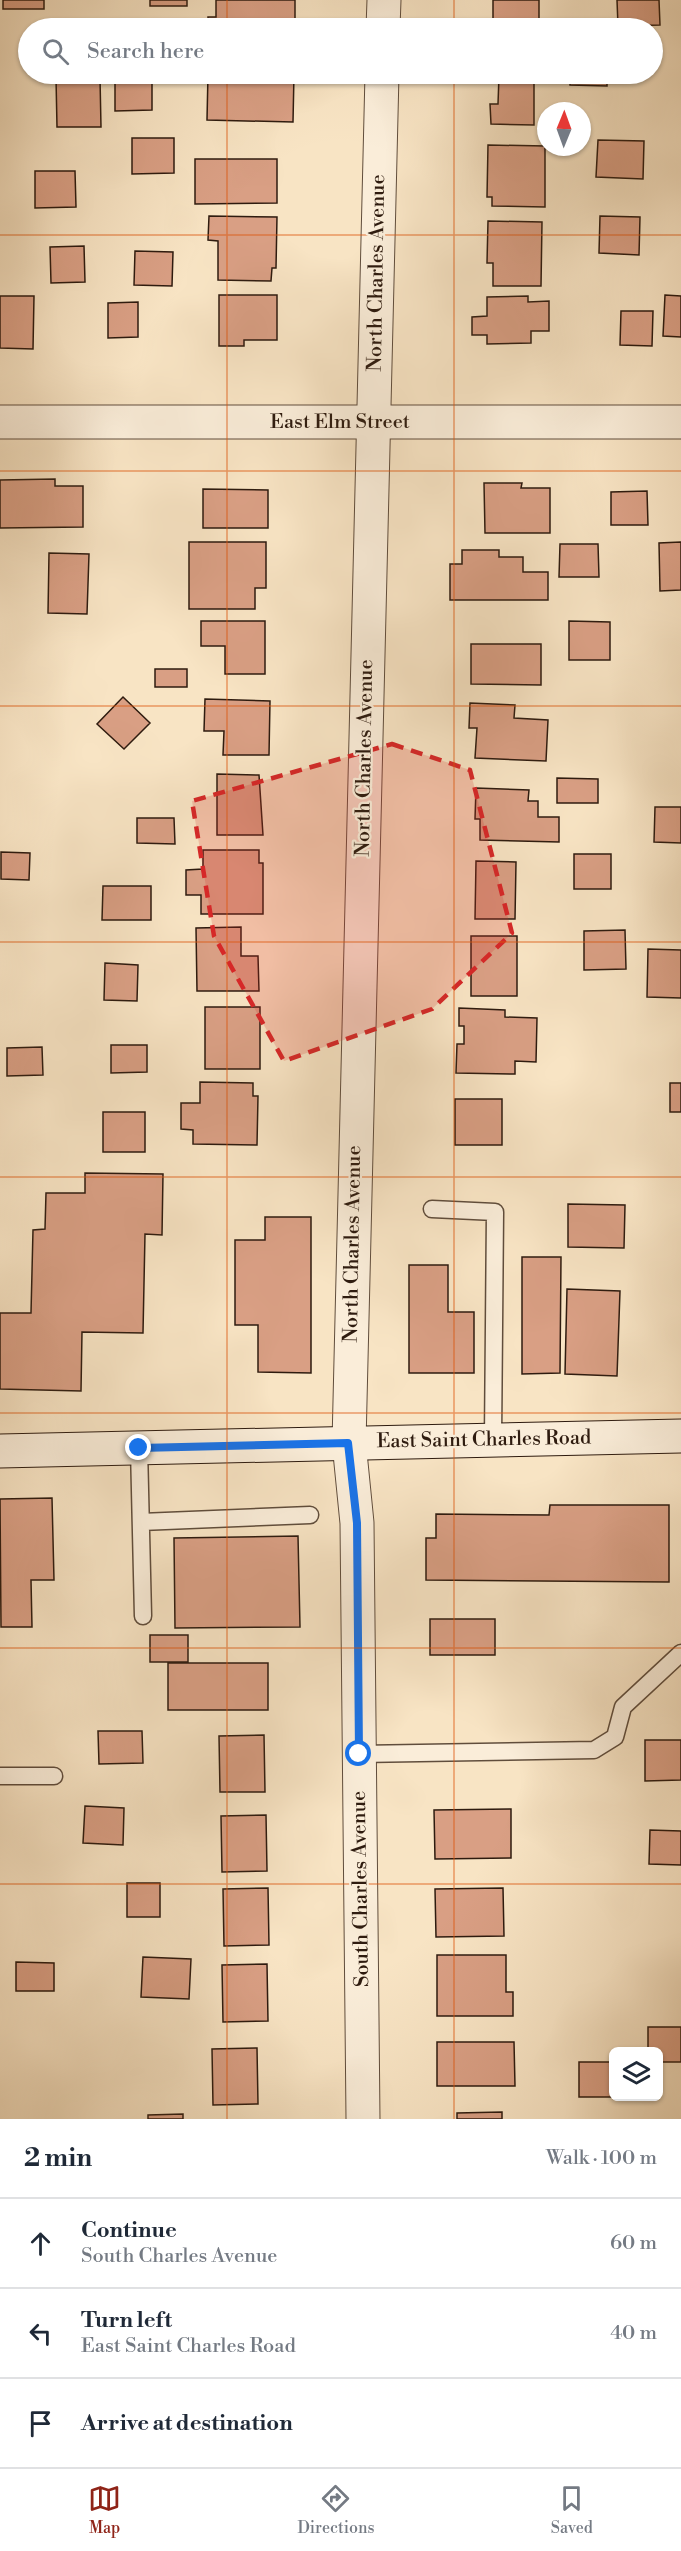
<!DOCTYPE html>
<html lang="en">
<head>
<meta charset="utf-8">
<style>
	:root { --surface:#fff; --page:#f6f6f7; --text:#1f2937; --muted:#747a83; --line:#e0e1e3; --accent:#8f2418 }
	body { margin:0; font-family:"Libre Bodoni",serif; background:var(--page); color:var(--text) }
	.controls { position:absolute; right:18px; bottom:18px; display:grid; overflow:hidden; border-radius:9px; box-shadow:0 2px 4px #0004 }
	.controls button { width:54px; height:54px; display:grid; place-items:center; padding:0; border:0; border-bottom:2px solid var(--line); background:var(--surface); color:var(--text); font:30px sans-serif }
	.compass { position:absolute; left:537px; top:102px; width:54px; height:54px; border-radius:50%; background:var(--surface); box-shadow:0 2px 4px #0004; rotate:1deg }
	.stop { position:absolute; width:18px; height:18px; margin:-14px; border:4px solid #1a73e8; border-radius:50%; background:#fff }
	.stop.end { background:#1a73e8; border-color:#fff; box-shadow:0 2px 6px #0008 }
	.list { margin:0; padding:0; list-style:none }
	h2 { display:flex; justify-content:space-between; align-items:center; height:78px; margin:0; padding:0 24px; font-size:26px }
	h2 small { font-size:20px; font-weight:400; color:var(--muted) }
	.list li { display:grid; grid-template-columns:39px 1fr auto; gap:18px; align-items:center; box-sizing:border-box; height:90px; padding:0 24px; border-top:2px solid var(--line) }
	.list b { display:block; font-size:22px; white-space:nowrap }
	.list p { margin:0; font-size:20px; white-space:nowrap; color:var(--muted) }
	.list em { font-size:20px; font-style:normal; color:var(--muted) }
	.icon { flex:none; width:33px; height:33px; fill:none; stroke:currentColor; stroke-width:2; stroke-linecap:round; stroke-linejoin:round }
	.map { position:relative; flex:none; width:681px; height:2119px; overflow:hidden }
	.search { position:absolute; background:var(--surface); box-shadow:0 2px 4px #0004; left:18px; right:18px; top:18px; height:66px; display:flex; align-items:center; gap:15px; box-sizing:border-box; padding:0 21px; border-radius:33px; color:var(--muted); font-size:22px }
	.sheet { height:348px; background:var(--surface) }
	nav { display:flex; justify-content:space-around; align-items:center; box-sizing:border-box; height:84px; border-top:2px solid var(--line); background:var(--surface); font-size:16px; color:var(--muted) }
	nav a { display:grid; justify-items:center; gap:3px }
	nav .on { color:var(--accent) }
	.map>svg:first-child { display:block }
	.building { fill:#d99f84; stroke:#2e1b0f; stroke-width:1.5 }
	.lines { fill:none; stroke-linecap:round; stroke-linejoin:round }
	.lane-casing { stroke:#604d3c; stroke-width:19 }
	.street-casing { stroke:#604d3c; stroke-width:35 }
	.secondary-casing { stroke:#2e1b0f; stroke-width:35 }
	.lane { stroke:#faedd9; stroke-width:16 }
	.street { stroke:#faedd9; stroke-width:33 }
	.secondary { stroke:#faedd9; stroke-width:33 }
	.route { stroke:#1a73e8; stroke-width:8 }
	.marked { fill:#d62828; fill-opacity:0.2; stroke:#d62828; stroke-width:4.5; stroke-dasharray:12 8; stroke-linejoin:round }
	.grid { fill:none; stroke:#df560c; stroke-width:1.5; stroke-opacity:0.55 }
	.labels { text-anchor:middle; dominant-baseline:central; stroke-width:4.5; stroke-linejoin:round; paint-order:stroke }
	.street-label { font-size:20px; fill:#2e1b0f; stroke:#faedd9 }
</style>
</head>
<body>
<div class="map">
<svg width="681" height="2119" viewBox="0 0 681 2119">
	<rect width="100%" height="100%" fill="#f8e4c4"/>
	<filter id="stains"><feTurbulence type="fractalNoise" baseFrequency=".00333" numOctaves="4"/><feColorMatrix values="0 0 0 0 .2 0 0 0 0 .09 0 0 0 0 .02 0 0 0 .5 -.17"/></filter>
	<radialGradient id="worn" r=".72"><stop offset=".6" stop-color="#630" stop-opacity="0"/><stop offset="1" stop-color="#630" stop-opacity=".3"/></radialGradient>
	<path class="building" d="M3 0H44V9H3Z
		M150 0H187V6H150Z
		M216 0H295V28H208V17H216Z
		M493 0H539V28H493Z
		M617 0H659L660 25 618 26Z
		M115 74H152V110L115 111Z
		M208 74H294L293 122 207 120Z
		M570 74H607V86L570 85Z
		M499 76 534 77V125L491 124 490 104H498Z
		M56 78H100L101 127H57Z
		M132 138H174V173L132 174Z
		M598 140 644 141 643 179 596 177Z
		M488 145 545 146V207L492 206V197H487Z
		M195 159H277V203L195 204Z
		M35 171H75L76 207 35 208Z
		M209 216 277 217 276 268H272L271 281 218 280V241L208 240Z
		M600 216 640 217 639 255 599 253Z
		M488 221 542 222 541 286H493V263H487Z
		M84 246 85 282 51 283 50 247Z
		M135 251 173 252 172 286 134 285Z
		M219 295H277V340H244V346H219Z
		M665 295 681 296V337L663 336Z
		M0 296H34L33 349 0 348Z
		M528 296V302L549 301V331H531V343L487 344V335H472V317L487 316V297Z
		M138 302V337L108 338V303Z
		M621 311H653L652 346 620 345Z
		M55 479V486H83V527L0 528V480Z
		M484 483H522L521 488H550V533H485Z
		M203 489 268 490V528H203Z
		M647 491 648 525H611V492Z
		M189 542H266V588H255V609H189Z
		M681 542V590L660 591 659 543Z
		M560 544H598L599 577H559Z
		M462 550H499V557H523V572H548V600H450V564H462Z
		M49 553 89 554 87 614 48 613Z
		M201 621H265V674H225V646H201Z
		M569 621 610 622V660H569Z
		M471 644H541V685L471 684Z
		M155 669H187V687H155Z
		M123 697 150 723 124 749 97 724Z
		M205 699 270 701 269 755H223L224 731H204Z
		M470 703 515 705 514 718 548 720 546 761 475 758 477 728H469Z
		M217 774 259 775 263 835H217Z
		M557 778 598 779V803H557Z
		M476 788 529 790 528 801H538V817H559V842L480 840V819H475Z
		M655 807H681V843L654 842Z
		M137 818H174L175 844 137 843Z
		M203 850H259V863H263V914H201V895H186V870L203 869Z
		M1 852 30 853 29 880 1 879Z
		M574 854H611V889H574Z
		M476 861 516 862 515 919H475Z
		M103 886H151V920H102Z
		M241 927V956H258L259 991H197L196 928Z
		M625 930 626 969 584 970V931Z
		M471 936H517V996H471Z
		M648 949 681 950V998L647 997Z
		M105 963 138 965 137 1001 104 1000Z
		M205 1007H260V1069H205Z
		M459 1008 505 1010V1017L537 1018 536 1062 515 1061V1074L456 1073 457 1044H464V1026H459Z
		M111 1045H147V1072L111 1073Z
		M42 1047 43 1075 7 1076V1048Z
		M200 1082 253 1083V1096H258L257 1145 193 1144V1130L181 1129V1103H200Z
		M670 1083H681V1112H670Z
		M455 1099H502V1145H455Z
		M103 1112H145V1152H103Z
		M85 1173 163 1174 162 1235 145 1234 143 1333 82 1332 81 1391 0 1389V1313H31L33 1230 45 1229 46 1193H85Z
		M568 1204 625 1205 624 1248 568 1247Z
		M265 1217H311V1373L258 1372V1325H235V1240H265Z
		M522 1257H561L560 1373 522 1374Z
		M409 1265H448V1312H474V1373H409Z
		M567 1289 620 1291 617 1376 565 1374Z
		M52 1498 54 1580H31L32 1627H1L0 1499Z
		M550 1505H669V1582L426 1580V1538H436V1514L549 1515Z
		M298 1536 300 1627 175 1628 174 1538Z
		M430 1619H495V1655H430Z
		M150 1635H188V1662H150Z
		M168 1663H268V1710H168Z
		M98 1731H142L143 1763 99 1764Z
		M264 1735 265 1792H220L219 1736Z
		M645 1740H681V1780L645 1781Z
		M85 1806 124 1808 123 1845 83 1843Z
		M511 1809V1858L435 1859 434 1810Z
		M266 1815 267 1871 222 1872 221 1816Z
		M650 1830 681 1831V1865L649 1864Z
		M127 1883H160V1917H127Z
		M268 1888 269 1945 224 1946 223 1889Z
		M503 1888 504 1936 436 1937 435 1889Z
		M437 1955H506V1992H513V2016H437Z
		M143 1957 191 1959 189 1999 141 1997Z
		M16 1962 54 1963V1991H16Z
		M267 1964 268 2021 223 2022 222 1965Z
		M648 2027H681V2062H658V2052H648Z
		M437 2042H514L515 2086H437Z
		M257 2048 258 2104 213 2105 212 2049Z
		M579 2062H614V2096L616 2097H579Z
		M502 2112V2119H457V2113Z
		M183 2114V2119H148V2115Z"/>
	<g class="lines">
		<defs>
			<path id="lane" d="M432 1209 495 1212 493 1440
				M139 1448 143 1616
				M141 1522 310 1515
				M359 1754 594 1750 615 1737 623 1707 681 1653
				M0 1776H54"/>
			<path id="street" d="M383 28 384 0
				M0 422H681
				M363 2119 357 1523 349 1443 382 74"/>
			<path id="secondary" d="M0 1451 681 1436"/>
		</defs>
		<use href="#lane" class="lane-casing"/>
		<use href="#street" class="street-casing"/>
		<use href="#secondary" class="secondary-casing"/>
		<use href="#lane" class="lane"/>
		<use href="#street" class="street"/>
		<use href="#secondary" class="secondary"/>
	</g>
	<g class="lines">
		<path class="route" d="M139 1448 348 1443 357 1523 359 1754"/>
	</g>
	<path class="marked" d="M392 744 470 770 512 933 432 1009 284 1061 214 936 192 801Z"/>
	<path class="grid" d="M227 0V28M454 0V28M227 74V2119M454 74V2119M0 235H681M0 471H681M0 706H681M0 942H681M0 1177H681M0 1413H681M0 1648H681M0 1884H681"/>
	<g class="labels">
		<g class="street-label">
			<text transform="translate(377 273) rotate(-89)">North Charles Avenue</text>
			<text x="340" y="422">East Elm Street</text>
			<text transform="translate(365 758) rotate(-89)">North Charles Avenue</text>
			<text transform="translate(353 1244) rotate(-89)">North Charles Avenue</text>
			<text transform="translate(484 1440) rotate(-1)">East Saint Charles Road</text>
			<text transform="translate(361 1889) rotate(-91)">South Charles Avenue</text>
		</g>
	</g>
	<rect width="100%" height="100%" filter="url(#stains)"/>
	<rect width="100%" height="100%" fill="url(#worn)"/>
</svg>
<div class="controls">
<button><svg class="icon" aria-label="layers" viewBox="0 0 24 24"><path d="M12 4l9 5-9 5-9-5zM3 14l9 5 9-5"/></svg></button>
</div>
<svg class="compass" viewBox="-18 -18 36 36"><path d="M0-13l5 13h-10z" fill="#e53935"/><path d="M0 13l5-13h-10z" fill="#747a83"/></svg>
<div class="stop" style="left:359px;top:1754px"></div>
<div class="stop end" style="left:139px;top:1448px"></div>
<div class="search"><svg class="icon" aria-label="search" viewBox="0 0 24 24"><circle cx="10" cy="10" r="6"/><path d="M15 15l6 6"/></svg>Search here</div>
</div>
<section class="sheet">
<h2>2 min<small>Walk · 100 m</small></h2>
<ul class="list">
<li><svg class="icon" aria-label="ahead" viewBox="0 0 24 24"><path d="M12 20V5M6 11l6-6 6 6"/></svg><div><b>Continue</b><p>South Charles Avenue</p></div><em>60 m</em></li>
<li><svg class="icon" aria-label="left" viewBox="0 0 24 24"><path d="M17 20v-9H6M10 6l-5 5 5 5"/></svg><div><b>Turn left</b><p>East Saint Charles Road</p></div><em>40 m</em></li>
<li><svg class="icon" aria-label="arrive" viewBox="0 0 24 24"><path d="M6 21V4h12l-3 4 3 4H6"/></svg><div><b>Arrive at destination</b></div></li>
</ul>
</section>
<nav>
<a class="on"><svg class="icon" aria-label="map" viewBox="0 0 24 24"><path d="M3 6l6-2 6 2 6-2v14l-6 2-6-2-6 2zM9 4v14M15 6v14"/></svg>Map</a>
<a><svg class="icon" aria-label="directions" viewBox="0 0 24 24"><path d="M12 3l9 9-9 9-9-9zM9 14v-3h6M13 9l2 2-2 2"/></svg>Directions</a>
<a><svg class="icon" aria-label="saved" viewBox="0 0 24 24"><path d="M7 4h10v16l-5-4-5 4z"/></svg>Saved</a>
</nav>
</body>
</html>
